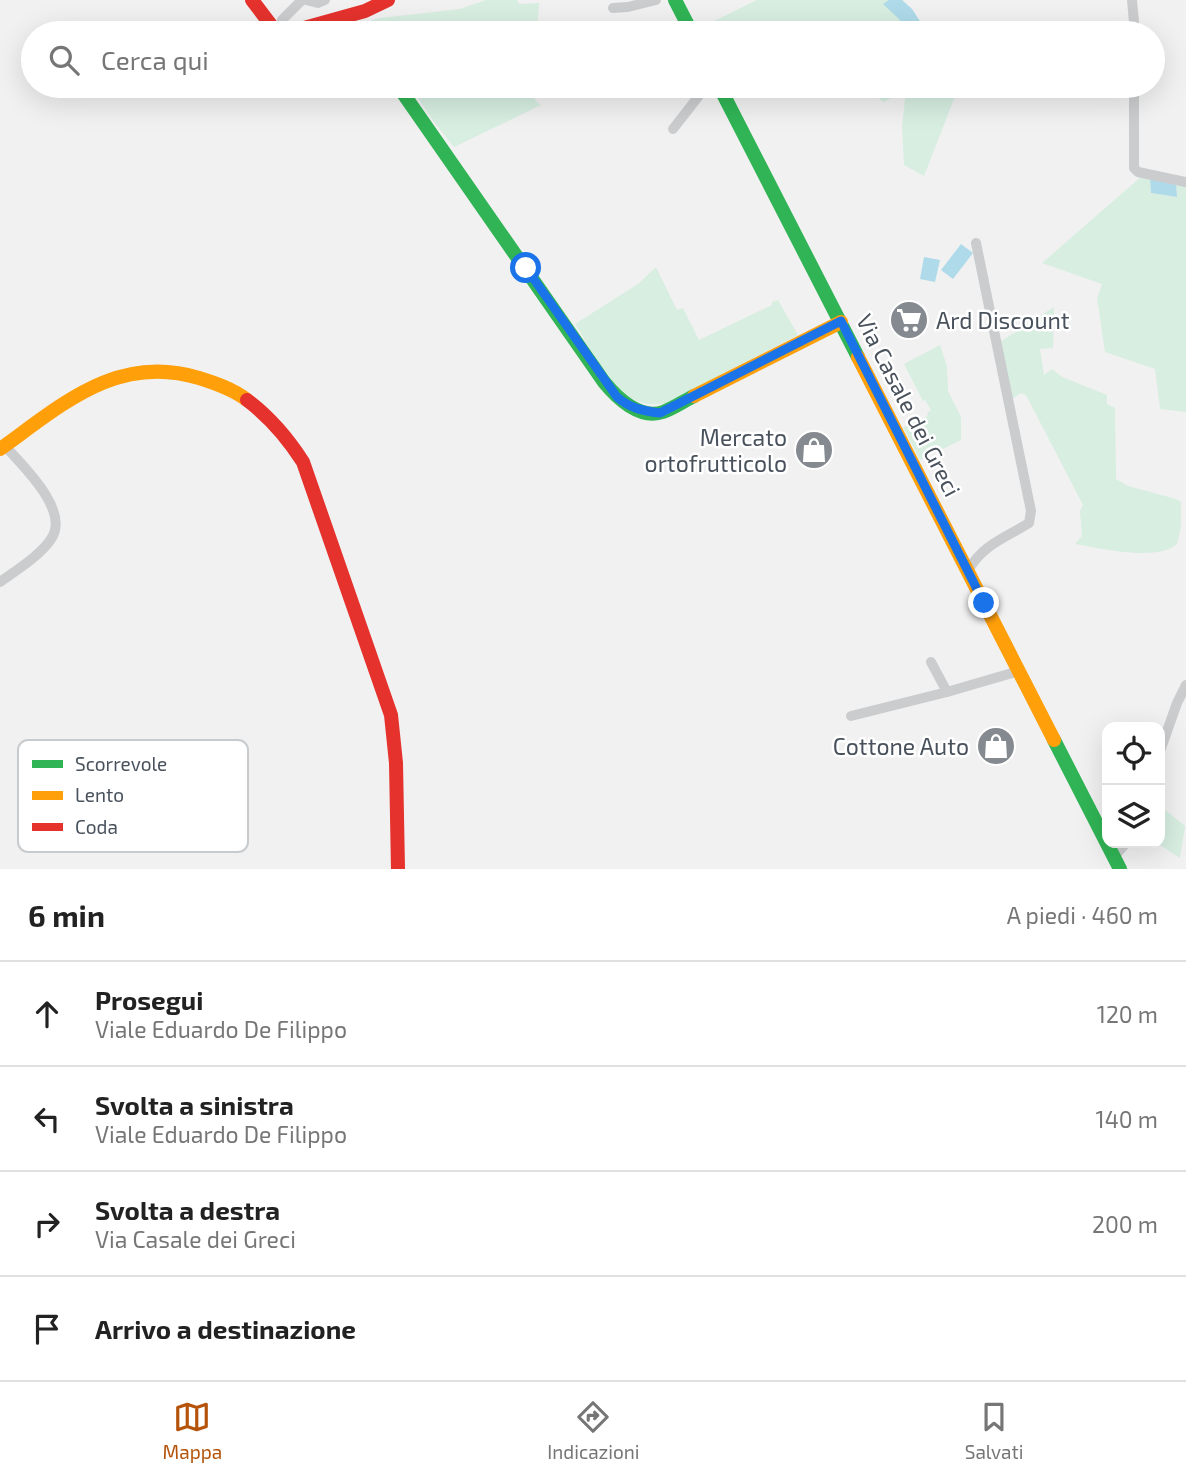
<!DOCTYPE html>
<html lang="it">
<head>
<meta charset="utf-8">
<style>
	:root { --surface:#fff; --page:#f2f2f2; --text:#222; --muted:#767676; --line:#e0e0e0; --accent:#b45309 }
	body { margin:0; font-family:"Exo 2",sans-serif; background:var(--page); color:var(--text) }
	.controls { position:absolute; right:21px; bottom:21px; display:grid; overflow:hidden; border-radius:14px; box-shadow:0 7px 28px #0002 }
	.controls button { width:63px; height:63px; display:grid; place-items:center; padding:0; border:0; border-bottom:2px solid var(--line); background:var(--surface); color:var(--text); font:35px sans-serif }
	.stop { position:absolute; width:21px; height:21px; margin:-16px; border:5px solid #1a73e8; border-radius:50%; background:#fff }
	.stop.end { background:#1a73e8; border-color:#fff; box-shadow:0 2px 7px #0008 }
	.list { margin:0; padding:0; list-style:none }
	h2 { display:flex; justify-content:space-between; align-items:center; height:91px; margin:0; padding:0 28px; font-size:30px }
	h2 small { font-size:23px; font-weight:400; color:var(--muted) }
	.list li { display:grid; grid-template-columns:46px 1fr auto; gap:21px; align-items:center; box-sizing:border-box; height:105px; padding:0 28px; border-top:2px solid var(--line) }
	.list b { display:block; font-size:26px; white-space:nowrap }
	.list p { margin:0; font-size:23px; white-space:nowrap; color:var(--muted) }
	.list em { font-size:23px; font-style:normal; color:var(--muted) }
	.icon { flex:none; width:38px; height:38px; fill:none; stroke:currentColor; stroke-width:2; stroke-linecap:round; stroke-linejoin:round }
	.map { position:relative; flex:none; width:1186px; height:869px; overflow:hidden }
	.search { position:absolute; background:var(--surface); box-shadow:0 7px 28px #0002; left:21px; right:21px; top:21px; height:77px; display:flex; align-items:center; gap:18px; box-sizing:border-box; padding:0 24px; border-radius:38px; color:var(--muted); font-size:26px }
	.sheet { height:511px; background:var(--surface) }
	nav { display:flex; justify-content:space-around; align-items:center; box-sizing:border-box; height:98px; border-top:2px solid var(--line); background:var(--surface); font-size:19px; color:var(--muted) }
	nav a { display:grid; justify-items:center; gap:4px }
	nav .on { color:var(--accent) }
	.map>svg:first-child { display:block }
	.green { fill:#d7eee1 }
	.water { fill:#aedae9 }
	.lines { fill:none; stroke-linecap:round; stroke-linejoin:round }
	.street { stroke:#cbccce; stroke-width:10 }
	.fast { stroke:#30b455; stroke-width:14 }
	.slow { stroke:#ff9f0a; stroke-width:14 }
	.jam { stroke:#e5322d; stroke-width:14 }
	.route { stroke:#1a73e8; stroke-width:9 }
	.labels { text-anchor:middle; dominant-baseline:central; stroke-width:5; stroke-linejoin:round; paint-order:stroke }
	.poi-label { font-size:23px; fill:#49525c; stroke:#fff; text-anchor:end }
	.street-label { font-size:23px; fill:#49525c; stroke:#fff }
	.key { fill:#fff; stroke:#c8cbce; stroke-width:2 }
	.key-label { font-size:19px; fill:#49525c }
</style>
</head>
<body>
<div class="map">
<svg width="1186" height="869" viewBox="0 0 1186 869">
	<rect width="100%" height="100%" fill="#f1f1f1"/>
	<path class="green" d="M486 0H517L519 4 539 3 537 33H324L380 18 460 9Z
		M757 0H902L912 9 921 23 951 33H703L700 28Z
		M410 86H536L535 100 541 105 454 147 434 122Z
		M867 86H959L924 176 904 165 902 126 906 91 883 102Z
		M1142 176 1150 178 1151 193 1177 197 1176 182 1186 184V412L1160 409 1155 369 1105 352 1097 298 1102 284 1042 263Z
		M656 267 677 310 683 308 699 340 772 305V302L778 300 798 335 666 403C620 414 596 356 575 324L638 284Z
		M1054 307 1053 348 1040 349 1044 375 1052 369 1062 377 1107 395V404L1115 408 1116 479 1128 486 1176 499 1181 502V526L1177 544C1157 562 1100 548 1075 544L1082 536 1080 511 1083 505 1026 395 1021 393 1012 399 1000 342Z
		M940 345 947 366 948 391 961 417V440L920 460 903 427 928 416 927 413 931 410 925 400 923 401 904 364Z
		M1160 806 1185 826 1180 858 1157 843H1160Z"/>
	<path class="water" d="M889 0H902L912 9 921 23 907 31 899 19 883 4Z
		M1150 178 1176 182 1177 197 1151 193Z
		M961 244 973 253 953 279 941 270Z
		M924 257 940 260 935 282 920 279Z"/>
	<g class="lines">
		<path class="street" d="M306 0 318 3 325 0
			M1132 0 1135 33
			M613 8 628 7 656 0
			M279 33 282 20 302 0
			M1134 86V168L1138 172 1186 182
			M673 129 698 97 703 86
			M968 571C982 545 1005 538 1029 523L1031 511 976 243
			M0 582C15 571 41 555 51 539 71 511 22 465 5 446
			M931 662 947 692
			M851 716 947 692 1019 671
			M1160 751 1177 703 1186 685
			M1114 857 1126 843"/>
		<path class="fast" d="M675 0 692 33
			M398 86 604 382C617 398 640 420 663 412 674 408 684 401 694 396
			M719 86 858 357
			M1054 740 1120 869"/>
		<path class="slow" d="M858 357 1054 740
			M694 396 841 322
			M0 449C62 405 117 353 199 378 215 383 233 389 247 400"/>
		<path class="jam" d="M252 0 277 33
			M286 33 365 11 388 0
			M247 400C271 418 287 437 303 462L391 715 396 763 398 869"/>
	</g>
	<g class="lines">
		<path class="route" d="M526 268 617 397C630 408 642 411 660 413L841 321 984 603"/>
	</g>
	<defs>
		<symbol id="supermarket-disc" viewBox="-11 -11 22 22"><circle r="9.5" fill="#848a90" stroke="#fff"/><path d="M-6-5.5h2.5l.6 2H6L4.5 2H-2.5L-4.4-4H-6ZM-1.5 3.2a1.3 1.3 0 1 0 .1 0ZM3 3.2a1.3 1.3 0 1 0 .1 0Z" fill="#fff"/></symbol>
		<symbol id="shop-disc" viewBox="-11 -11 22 22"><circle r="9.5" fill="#848a90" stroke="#fff"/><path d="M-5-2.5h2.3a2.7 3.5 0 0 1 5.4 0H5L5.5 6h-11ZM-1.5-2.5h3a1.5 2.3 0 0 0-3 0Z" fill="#fff"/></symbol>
	</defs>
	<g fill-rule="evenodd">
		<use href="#supermarket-disc" x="887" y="298" width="44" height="44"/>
		<use href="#shop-disc" x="792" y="428" width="44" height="44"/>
		<use href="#shop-disc" x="974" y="724" width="44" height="44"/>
	</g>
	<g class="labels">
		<g class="poi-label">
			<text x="936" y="320" text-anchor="start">Ard Discount</text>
			<text x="787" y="437">Mercato<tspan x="787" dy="26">ortofrutticolo</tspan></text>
			<text x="969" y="746">Cottone Auto</text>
		</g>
		<g class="street-label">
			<text transform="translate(909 405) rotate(63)">Via Casale dei Greci</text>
		</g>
	</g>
	<rect x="18" y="740" width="230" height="112" rx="10" class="key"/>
	<rect x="32" y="760" width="31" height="8" fill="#30b455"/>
	<rect x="32" y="791" width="31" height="9" fill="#ff9f0a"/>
	<rect x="32" y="823" width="31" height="8" fill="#e5322d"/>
	<g class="key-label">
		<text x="75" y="771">Scorrevole</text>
		<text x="75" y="802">Lento</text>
		<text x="75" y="834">Coda</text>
	</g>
</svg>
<div class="controls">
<button><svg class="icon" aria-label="locate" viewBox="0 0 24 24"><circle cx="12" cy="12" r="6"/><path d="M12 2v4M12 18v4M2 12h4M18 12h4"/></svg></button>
<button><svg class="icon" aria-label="layers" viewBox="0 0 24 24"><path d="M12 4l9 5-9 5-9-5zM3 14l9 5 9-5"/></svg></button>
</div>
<div class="stop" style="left:526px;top:268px"></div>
<div class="stop end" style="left:984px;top:603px"></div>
<div class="search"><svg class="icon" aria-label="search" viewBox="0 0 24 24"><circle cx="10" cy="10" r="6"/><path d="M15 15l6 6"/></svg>Cerca qui</div>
</div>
<section class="sheet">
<h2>6 min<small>A piedi · 460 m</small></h2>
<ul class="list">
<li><svg class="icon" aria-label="ahead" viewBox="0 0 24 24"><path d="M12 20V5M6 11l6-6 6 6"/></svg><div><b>Prosegui</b><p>Viale Eduardo De Filippo</p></div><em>120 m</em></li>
<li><svg class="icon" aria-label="left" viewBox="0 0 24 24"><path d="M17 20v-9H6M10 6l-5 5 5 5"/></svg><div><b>Svolta a sinistra</b><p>Viale Eduardo De Filippo</p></div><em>140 m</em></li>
<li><svg class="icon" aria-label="right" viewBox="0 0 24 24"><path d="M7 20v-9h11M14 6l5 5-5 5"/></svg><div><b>Svolta a destra</b><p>Via Casale dei Greci</p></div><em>200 m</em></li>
<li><svg class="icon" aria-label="arrive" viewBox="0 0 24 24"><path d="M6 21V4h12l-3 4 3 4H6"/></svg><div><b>Arrivo a destinazione</b></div></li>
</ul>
</section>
<nav>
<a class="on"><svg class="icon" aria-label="map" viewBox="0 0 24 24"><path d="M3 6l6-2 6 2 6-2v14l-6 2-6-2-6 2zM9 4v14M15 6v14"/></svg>Mappa</a>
<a><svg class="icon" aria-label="directions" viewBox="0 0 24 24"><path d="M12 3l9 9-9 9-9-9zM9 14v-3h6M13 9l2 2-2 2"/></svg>Indicazioni</a>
<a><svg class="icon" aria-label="saved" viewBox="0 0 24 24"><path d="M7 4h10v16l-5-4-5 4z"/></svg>Salvati</a>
</nav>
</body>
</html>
